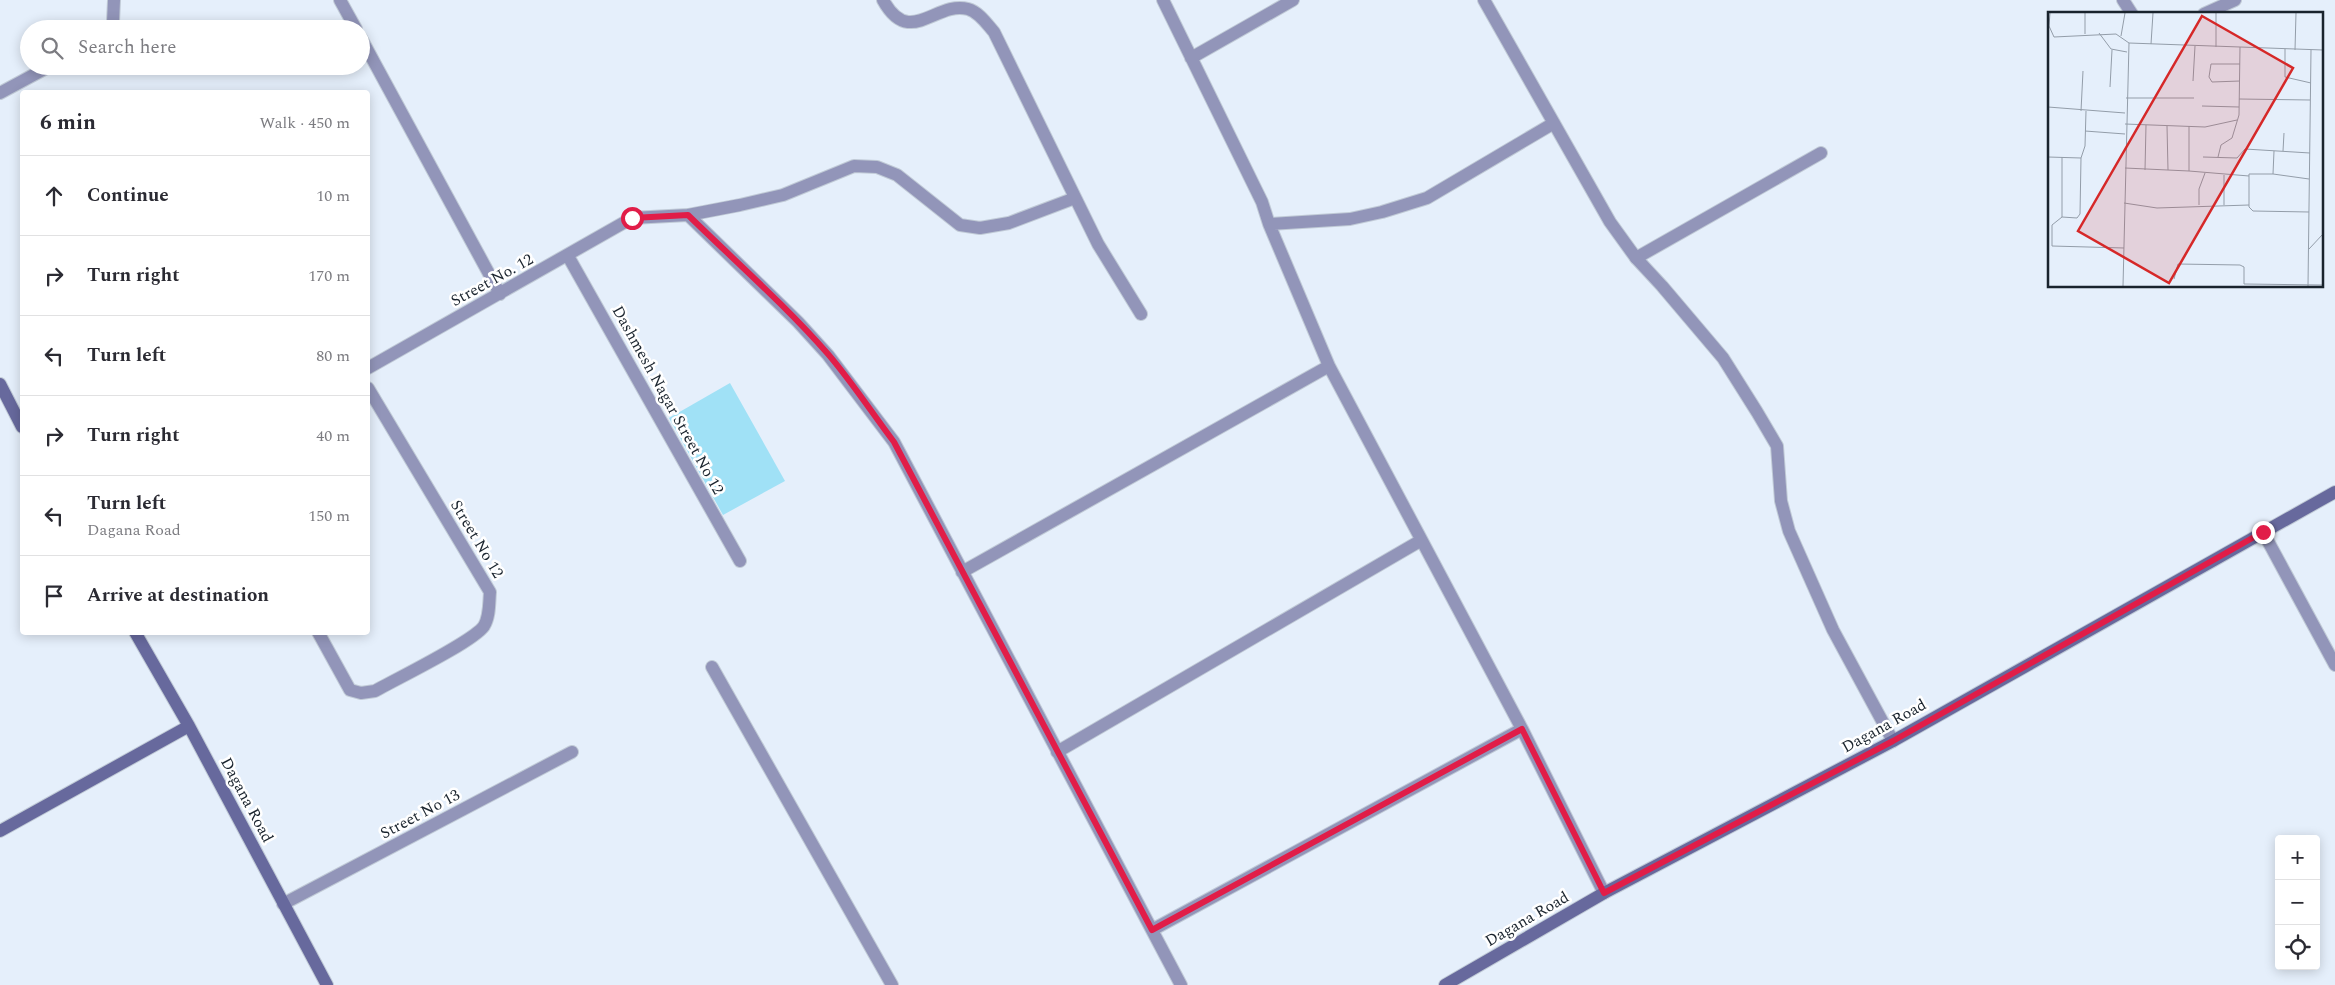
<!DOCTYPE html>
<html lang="en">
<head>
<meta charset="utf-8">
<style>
	:root { --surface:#fff; --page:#f7f7f7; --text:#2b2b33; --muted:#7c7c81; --line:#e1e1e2 }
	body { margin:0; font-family:Spectral,serif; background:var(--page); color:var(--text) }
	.controls { position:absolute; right:15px; bottom:15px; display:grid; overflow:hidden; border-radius:5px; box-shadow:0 2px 12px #0003 }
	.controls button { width:45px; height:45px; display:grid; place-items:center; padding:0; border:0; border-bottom:1px solid var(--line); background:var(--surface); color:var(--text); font:25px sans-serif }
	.stop { position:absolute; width:15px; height:15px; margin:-11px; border:4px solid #e11d48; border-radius:50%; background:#fff }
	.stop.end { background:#e11d48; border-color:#fff; box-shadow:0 1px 5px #0008 }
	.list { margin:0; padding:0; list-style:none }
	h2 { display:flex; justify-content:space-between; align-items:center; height:65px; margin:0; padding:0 20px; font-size:21px }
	h2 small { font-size:16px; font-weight:400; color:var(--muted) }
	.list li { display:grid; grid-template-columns:32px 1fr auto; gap:15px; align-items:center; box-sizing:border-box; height:80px; padding:0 20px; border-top:1px solid var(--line) }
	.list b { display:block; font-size:19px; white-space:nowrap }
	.list p { margin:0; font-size:16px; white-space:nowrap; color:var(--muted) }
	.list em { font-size:16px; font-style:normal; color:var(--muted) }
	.icon { flex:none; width:28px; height:28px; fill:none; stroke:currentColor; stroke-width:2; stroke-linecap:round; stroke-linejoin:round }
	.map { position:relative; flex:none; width:2335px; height:985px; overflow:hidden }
	.search { position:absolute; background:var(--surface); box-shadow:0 2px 12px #0003; left:20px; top:20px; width:350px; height:55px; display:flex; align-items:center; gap:12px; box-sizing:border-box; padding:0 18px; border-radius:28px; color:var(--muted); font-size:19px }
	.panel { position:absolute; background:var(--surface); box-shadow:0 2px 12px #0003; left:20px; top:90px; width:350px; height:545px; border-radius:5px }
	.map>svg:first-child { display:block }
	.building { fill:#a0e1f6 }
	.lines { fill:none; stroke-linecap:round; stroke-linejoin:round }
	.lane-casing { stroke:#c0cad6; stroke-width:14 }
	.street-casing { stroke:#c0cad6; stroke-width:14 }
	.secondary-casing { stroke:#c0cad6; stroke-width:14 }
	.lane { stroke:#9295b9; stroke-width:12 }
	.street { stroke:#9295b9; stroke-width:12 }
	.secondary { stroke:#67699d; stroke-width:12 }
	.route { stroke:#e11d48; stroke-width:6 }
	.labels { text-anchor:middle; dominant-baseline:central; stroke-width:5; stroke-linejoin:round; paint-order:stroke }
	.street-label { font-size:16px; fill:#19232d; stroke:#fff }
	.inset-road { fill:none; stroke:#939da9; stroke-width:1 }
	.view { fill:#d62828; fill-opacity:0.15; stroke:#d62828; stroke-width:2.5 }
	.inset-edge { fill:none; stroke:#19232d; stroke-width:2.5 }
</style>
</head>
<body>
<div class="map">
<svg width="2335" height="985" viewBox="0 0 2335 985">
	<rect width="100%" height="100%" fill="#e5effb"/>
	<path class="building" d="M730 383 785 481 723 515 669 418Z"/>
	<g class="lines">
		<defs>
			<path id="lane" d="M1636 258 1821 153"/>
			<path id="street" d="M340 0 356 29
				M883 0C910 49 936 0 968 9 979 12 987 24 994 32L1098 244 1141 314
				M1163 0 1262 202 1269 224 1329 366
				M1484 0 1610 222 1636 258 1662 286 1723 358 1757 412 1777 446 1781 501 1789 531 1833 630 1893 741
				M2123 0 2132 14
				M2204 14 2235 0
				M109 29 113 22 114 0
				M361 38 500 294
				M1191 58 1293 0
				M0 93 50 66
				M688 215 798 322 828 355 894 442 1181 985
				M1269 224 1350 219 1382 212 1427 198 1554 123
				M568 256 740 561
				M368 368 632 218 688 215 740 205 783 195 854 166 877 167 897 175 960 225 980 228 1009 223 1075 198
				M2263 532 2335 665
				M962 572 1329 366 1522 729 1604 893
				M318 632 350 690 361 693 375 691C396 679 473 642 484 626 490 616 489 602 490 592L368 388
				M712 667 892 985
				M1057 752 1420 541
				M283 904 572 752
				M1152 930 1522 729"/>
			<path id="secondary" d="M0 384 22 427
				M135 632 189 726 327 985
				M0 831 189 726
				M1445 985 1604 893 1893 741 2335 492"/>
		</defs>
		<use href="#lane" class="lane-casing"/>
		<use href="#street" class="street-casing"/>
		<use href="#secondary" class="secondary-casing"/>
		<use href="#lane" class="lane"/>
		<use href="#street" class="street"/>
		<use href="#secondary" class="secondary"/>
	</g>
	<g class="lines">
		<path class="route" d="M632 218 688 215C735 261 785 305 828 354 852 382 872 413 894 442L1152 930 1522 729 1604 893 1893 741 2263 532"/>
	</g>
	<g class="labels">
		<g class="street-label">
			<text transform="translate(492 280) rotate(-29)">Street No. 12</text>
			<text transform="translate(668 400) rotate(61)">Dashmesh Nagar Street No 12</text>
			<text transform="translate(477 539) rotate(59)">Street No 12</text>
			<text transform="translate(1884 726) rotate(-29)">Dagana Road</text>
			<text transform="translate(247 800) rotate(62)">Dagana Road</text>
			<text transform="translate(420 814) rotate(-28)">Street No 13</text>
			<text transform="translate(1527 919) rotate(-30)">Dagana Road</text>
		</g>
	</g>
	<g transform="translate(2048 12)">
		<rect width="275" height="275" fill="#e5effb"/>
		<path class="inset-road" d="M2 1 1 14 6 25 68 22 81 31M51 21 63 37 79 40M37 22V1M73 24 77 1M103 32 105 1M168 35V1M237 37V65L263 71M247 38 248 1M145 69 147 34M192 69 164 70 161 65 163 52H192M62 75 64 38M78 86H146M191 87 262 88M154 94 191 95M0 95 77 101M33 99 35 59M77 112 157 115 189 108M119 114 120 158M37 119 77 122M226 139 225 162H201V195L205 199 261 200M235 139 236 121M0 145 33 146M14 145V205L4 213V234L76 236M155 145 189 146 197 137 262 141M170 145 173 133 184 126 191 103 192 35M77 156 141 159V114M97 158 98 113M141 159 201 164M225 162 261 167M176 163V193M76 191 109 196 201 193M151 193V177L157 161M14 205 29 206 32 202 33 146 37 134 38 99M261 237 275 222M126 267 130 252 192 253 196 255V272L275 273M75 274 81 31 275 38M260 274 263 38"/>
		<path class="view" d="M154 4 245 56 121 271 30 219Z"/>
		<rect width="275" height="275" class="inset-edge"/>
	</g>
</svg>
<div class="controls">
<button>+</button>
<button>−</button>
<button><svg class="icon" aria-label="locate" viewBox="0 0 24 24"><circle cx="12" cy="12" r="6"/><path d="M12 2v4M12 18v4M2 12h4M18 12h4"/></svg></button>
</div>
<div class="stop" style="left:632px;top:218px"></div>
<div class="stop end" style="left:2263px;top:532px"></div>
<div class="search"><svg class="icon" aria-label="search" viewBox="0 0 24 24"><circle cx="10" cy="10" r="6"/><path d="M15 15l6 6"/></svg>Search here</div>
<section class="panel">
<h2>6 min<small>Walk · 450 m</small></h2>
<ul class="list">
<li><svg class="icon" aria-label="ahead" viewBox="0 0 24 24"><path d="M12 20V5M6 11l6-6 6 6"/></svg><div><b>Continue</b></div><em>10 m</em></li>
<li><svg class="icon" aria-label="right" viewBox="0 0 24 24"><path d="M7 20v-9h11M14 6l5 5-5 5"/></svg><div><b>Turn right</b></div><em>170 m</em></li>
<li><svg class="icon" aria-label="left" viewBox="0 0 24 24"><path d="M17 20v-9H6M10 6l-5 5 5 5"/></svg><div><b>Turn left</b></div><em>80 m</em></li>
<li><svg class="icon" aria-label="right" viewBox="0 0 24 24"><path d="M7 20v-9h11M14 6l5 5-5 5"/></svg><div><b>Turn right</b></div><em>40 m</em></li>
<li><svg class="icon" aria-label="left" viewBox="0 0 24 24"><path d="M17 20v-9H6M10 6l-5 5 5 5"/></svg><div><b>Turn left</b><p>Dagana Road</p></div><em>150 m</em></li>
<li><svg class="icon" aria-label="arrive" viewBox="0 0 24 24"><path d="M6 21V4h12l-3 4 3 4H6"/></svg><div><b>Arrive at destination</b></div></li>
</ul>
</section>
</div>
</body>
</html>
